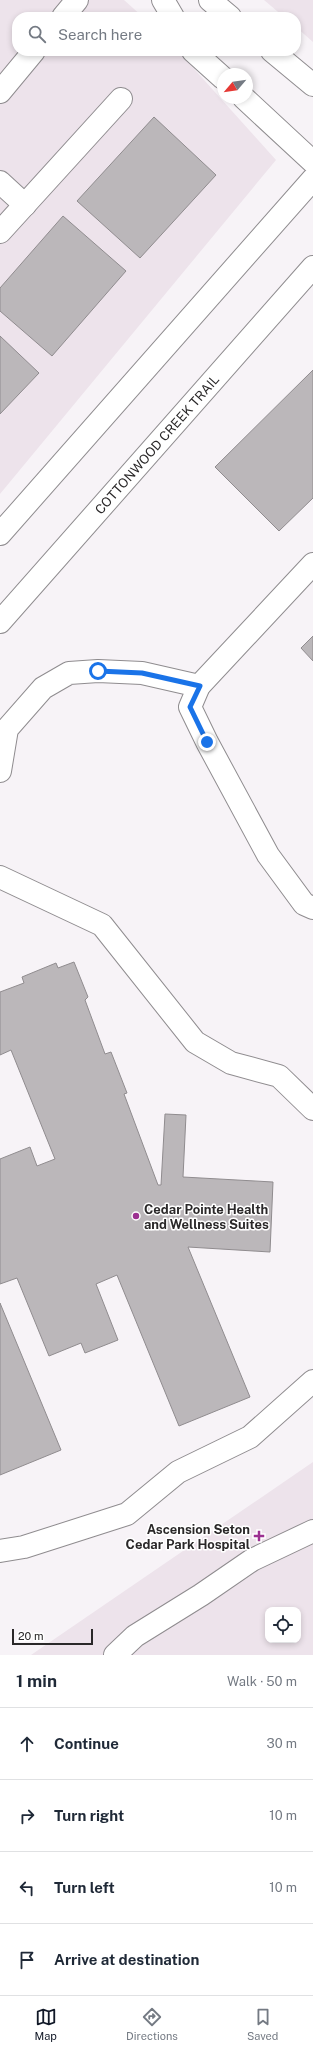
<!DOCTYPE html>
<html lang="en">
<head>
<meta charset="utf-8">
<style>
	:root { --surface:#fff; --page:#f2f2f3; --text:#1f2937; --muted:#747a83; --line:#e0e1e3; --accent:#111827 }
	body { margin:0; font-family:"Public Sans",sans-serif; background:var(--page); color:var(--text) }
	.controls { position:absolute; right:12px; bottom:12px; display:grid; overflow:hidden; border-radius:8px; box-shadow:0 2px 6px #0003 }
	.controls button { width:36px; height:36px; display:grid; place-items:center; padding:0; border:0; border-bottom:1px solid var(--line); background:var(--surface); color:var(--text); font:20px sans-serif }
	.compass { position:absolute; left:217px; top:68px; width:36px; height:36px; border-radius:50%; background:var(--surface); box-shadow:0 2px 6px #0003; rotate:241deg }
	.scale { position:absolute; left:12px; bottom:10px; width:81px; box-sizing:border-box; padding-left:4px; border:2px solid #2a2829; border-top:0; font-size:11px; line-height:14px; white-space:nowrap; color:#2a2829; -webkit-text-stroke:3px #fff; paint-order:stroke }
	.stop { position:absolute; width:12px; height:12px; margin:-9px; border:3px solid #1a73e8; border-radius:50%; background:#fff }
	.stop.end { background:#1a73e8; border-color:#fff; box-shadow:0 1px 4px #0008 }
	.list { margin:0; padding:0; list-style:none }
	h2 { display:flex; justify-content:space-between; align-items:center; height:52px; margin:0; padding:0 16px; font-size:17px }
	h2 small { font-size:13px; font-weight:400; color:var(--muted) }
	.list li { display:grid; grid-template-columns:26px 1fr auto; gap:12px; align-items:center; box-sizing:border-box; height:72px; padding:0 16px; border-top:1px solid var(--line) }
	.list b { display:block; font-size:15px; white-space:nowrap }
	.list em { font-size:13px; font-style:normal; color:var(--muted) }
	.icon { flex:none; width:22px; height:22px; fill:none; stroke:currentColor; stroke-width:2; stroke-linecap:round; stroke-linejoin:round }
	.map { position:relative; flex:none; width:313px; height:1655px; overflow:hidden }
	.search { position:absolute; background:var(--surface); box-shadow:0 2px 6px #0003; left:12px; right:12px; top:12px; height:44px; display:flex; align-items:center; gap:10px; box-sizing:border-box; padding:0 14px; border-radius:16px; color:var(--muted); font-size:15px }
	.sheet { height:340px; background:var(--surface) }
	nav { display:flex; justify-content:space-around; align-items:center; box-sizing:border-box; height:56px; border-top:1px solid var(--line); background:var(--surface); font-size:11px; color:var(--muted) }
	nav a { display:grid; justify-items:center; gap:2px }
	nav .on { color:var(--accent) }
	.map>svg:first-child { display:block }
	.built { fill:#ede3eb; fill-rule:evenodd }
	.building { fill:#bbb7ba; stroke:#908c8f }
	.lines { fill:none; stroke-linecap:round; stroke-linejoin:round }
	.minor-casing { stroke:#8f8c8f; stroke-width:24 }
	.minor { stroke:#fff; stroke-width:22 }
	.route { stroke:#1a73e8; stroke-width:5 }
	.poi-dot { fill:#9c3091; stroke:#fff; stroke-width:1.5 }
	.labels { text-anchor:middle; dominant-baseline:central; stroke-width:3; stroke-linejoin:round; paint-order:stroke }
	.street-label { font-size:13px; fill:#2a2829; stroke:#fff }
	.poi-label { font-size:13px; font-weight:bold; fill:#2a2829; stroke:#fff; text-anchor:start }
</style>
</head>
<body>
<div class="map">
<svg width="313" height="1655" viewBox="0 0 313 1655">
	<rect width="100%" height="100%" fill="#f7f3f7"/>
	<path class="built" d="M0 0H124L143 17H17V51H178L276 160 0 494Z
		M264 0H313V42L296 27V17H284Z
		M313 1462V1655H31ZM268 1610H298V1640H268Z"/>
	<path class="building" d="M154 117 216 175 140 258 77 201Z
		M63 216 126 271 52 356 0 311V288Z
		M0 336 39 373 0 414Z
		M313 370V498L279 531 215 467Z
		M313 636V661L301 648Z
		M74 962 88 997 85 1000 105 1054 111 1052 127 1093 124 1094 158 1185H161L165 1114 186 1115 183 1177 273 1182 270 1252 188 1247 250 1397 179 1426 117 1275 96 1284 118 1340 85 1353 81 1343 49 1356 17 1278 0 1284V1159L30 1147 37 1166 55 1159 11 1050 0 1055V992L24 983 22 977 56 963 58 968Z
		M0 1303 61 1450 0 1475Z"/>
	<g class="lines">
		<defs>
			<g id="minor">
				<path d="M163 0 173 17"/>
				<path d="M210 0 230 17"/>
				<path d="M63 17 77 0"/>
				<path d="M193 51 223 78"/>
				<path d="M272 51 313 85"/>
				<path d="M0 92 34 51"/>
				<path d="M244 98 313 162"/>
				<path d="M0 182 25 205"/>
				<path d="M0 232 121 99"/>
				<path d="M0 534 313 179"/>
				<path d="M313 564 199 686 190 707 207 742 268 855 304 904 313 908"/>
				<path id="s1" d="M0 622 313 267"/>
				<path d="M0 771 7 729 43 688 69 673 98 671 142 673 199 686"/>
				<path d="M0 877 102 925 195 1042 231 1063 279 1076 313 1109"/>
				<path d="M0 1551 24 1547 127 1514 178 1472 250 1437 313 1381"/>
				<path d="M115 1655 135 1636 201 1595 252 1560 313 1531"/>
			</g>
		</defs>
		<use href="#minor" class="minor-casing"/>
		<use href="#minor" class="minor"/>
	</g>
	<g class="lines">
		<path class="route" d="M98 671 142 673 200 686 190 707 207 742"/>
	</g>
	<g class="poi-dot">
		<circle cx="136" cy="1216" r="4"/>
		<path d="M257 1530h4v4h4v4h-4v4h-4v-4h-4v-4h4z"/>
	</g>
	<g class="labels">
		<g class="street-label">
			<text stroke="none"><textPath href="#s1" startOffset="237">COTTONWOOD CREEK TRAIL</textPath></text>
		</g>
		<g class="poi-label">
			<text x="144" y="1209">Cedar Pointe Health<tspan x="144" dy="15">and Wellness Suites</tspan></text>
			<text x="250" y="1529" text-anchor="end">Ascension Seton<tspan x="250" dy="15">Cedar Park Hospital</tspan></text>
		</g>
	</g>
</svg>
<div class="controls">
<button><svg class="icon" aria-label="locate" viewBox="0 0 24 24"><circle cx="12" cy="12" r="6"/><path d="M12 2v4M12 18v4M2 12h4M18 12h4"/></svg></button>
</div>
<svg class="compass" viewBox="-18 -18 36 36"><path d="M0-13l5 13h-10z" fill="#e53935"/><path d="M0 13l5-13h-10z" fill="#747a83"/></svg>
<div class="scale">20 m</div>
<div class="stop" style="left:98px;top:671px"></div>
<div class="stop end" style="left:207px;top:742px"></div>
<div class="search"><svg class="icon" aria-label="search" viewBox="0 0 24 24"><circle cx="10" cy="10" r="6"/><path d="M15 15l6 6"/></svg>Search here</div>
</div>
<section class="sheet">
<h2>1 min<small>Walk · 50 m</small></h2>
<ul class="list">
<li><svg class="icon" aria-label="ahead" viewBox="0 0 24 24"><path d="M12 20V5M6 11l6-6 6 6"/></svg><div><b>Continue</b></div><em>30 m</em></li>
<li><svg class="icon" aria-label="right" viewBox="0 0 24 24"><path d="M7 20v-9h11M14 6l5 5-5 5"/></svg><div><b>Turn right</b></div><em>10 m</em></li>
<li><svg class="icon" aria-label="left" viewBox="0 0 24 24"><path d="M17 20v-9H6M10 6l-5 5 5 5"/></svg><div><b>Turn left</b></div><em>10 m</em></li>
<li><svg class="icon" aria-label="arrive" viewBox="0 0 24 24"><path d="M6 21V4h12l-3 4 3 4H6"/></svg><div><b>Arrive at destination</b></div></li>
</ul>
</section>
<nav>
<a class="on"><svg class="icon" aria-label="map" viewBox="0 0 24 24"><path d="M3 6l6-2 6 2 6-2v14l-6 2-6-2-6 2zM9 4v14M15 6v14"/></svg>Map</a>
<a><svg class="icon" aria-label="directions" viewBox="0 0 24 24"><path d="M12 3l9 9-9 9-9-9zM9 14v-3h6M13 9l2 2-2 2"/></svg>Directions</a>
<a><svg class="icon" aria-label="saved" viewBox="0 0 24 24"><path d="M7 4h10v16l-5-4-5 4z"/></svg>Saved</a>
</nav>
</body>
</html>
